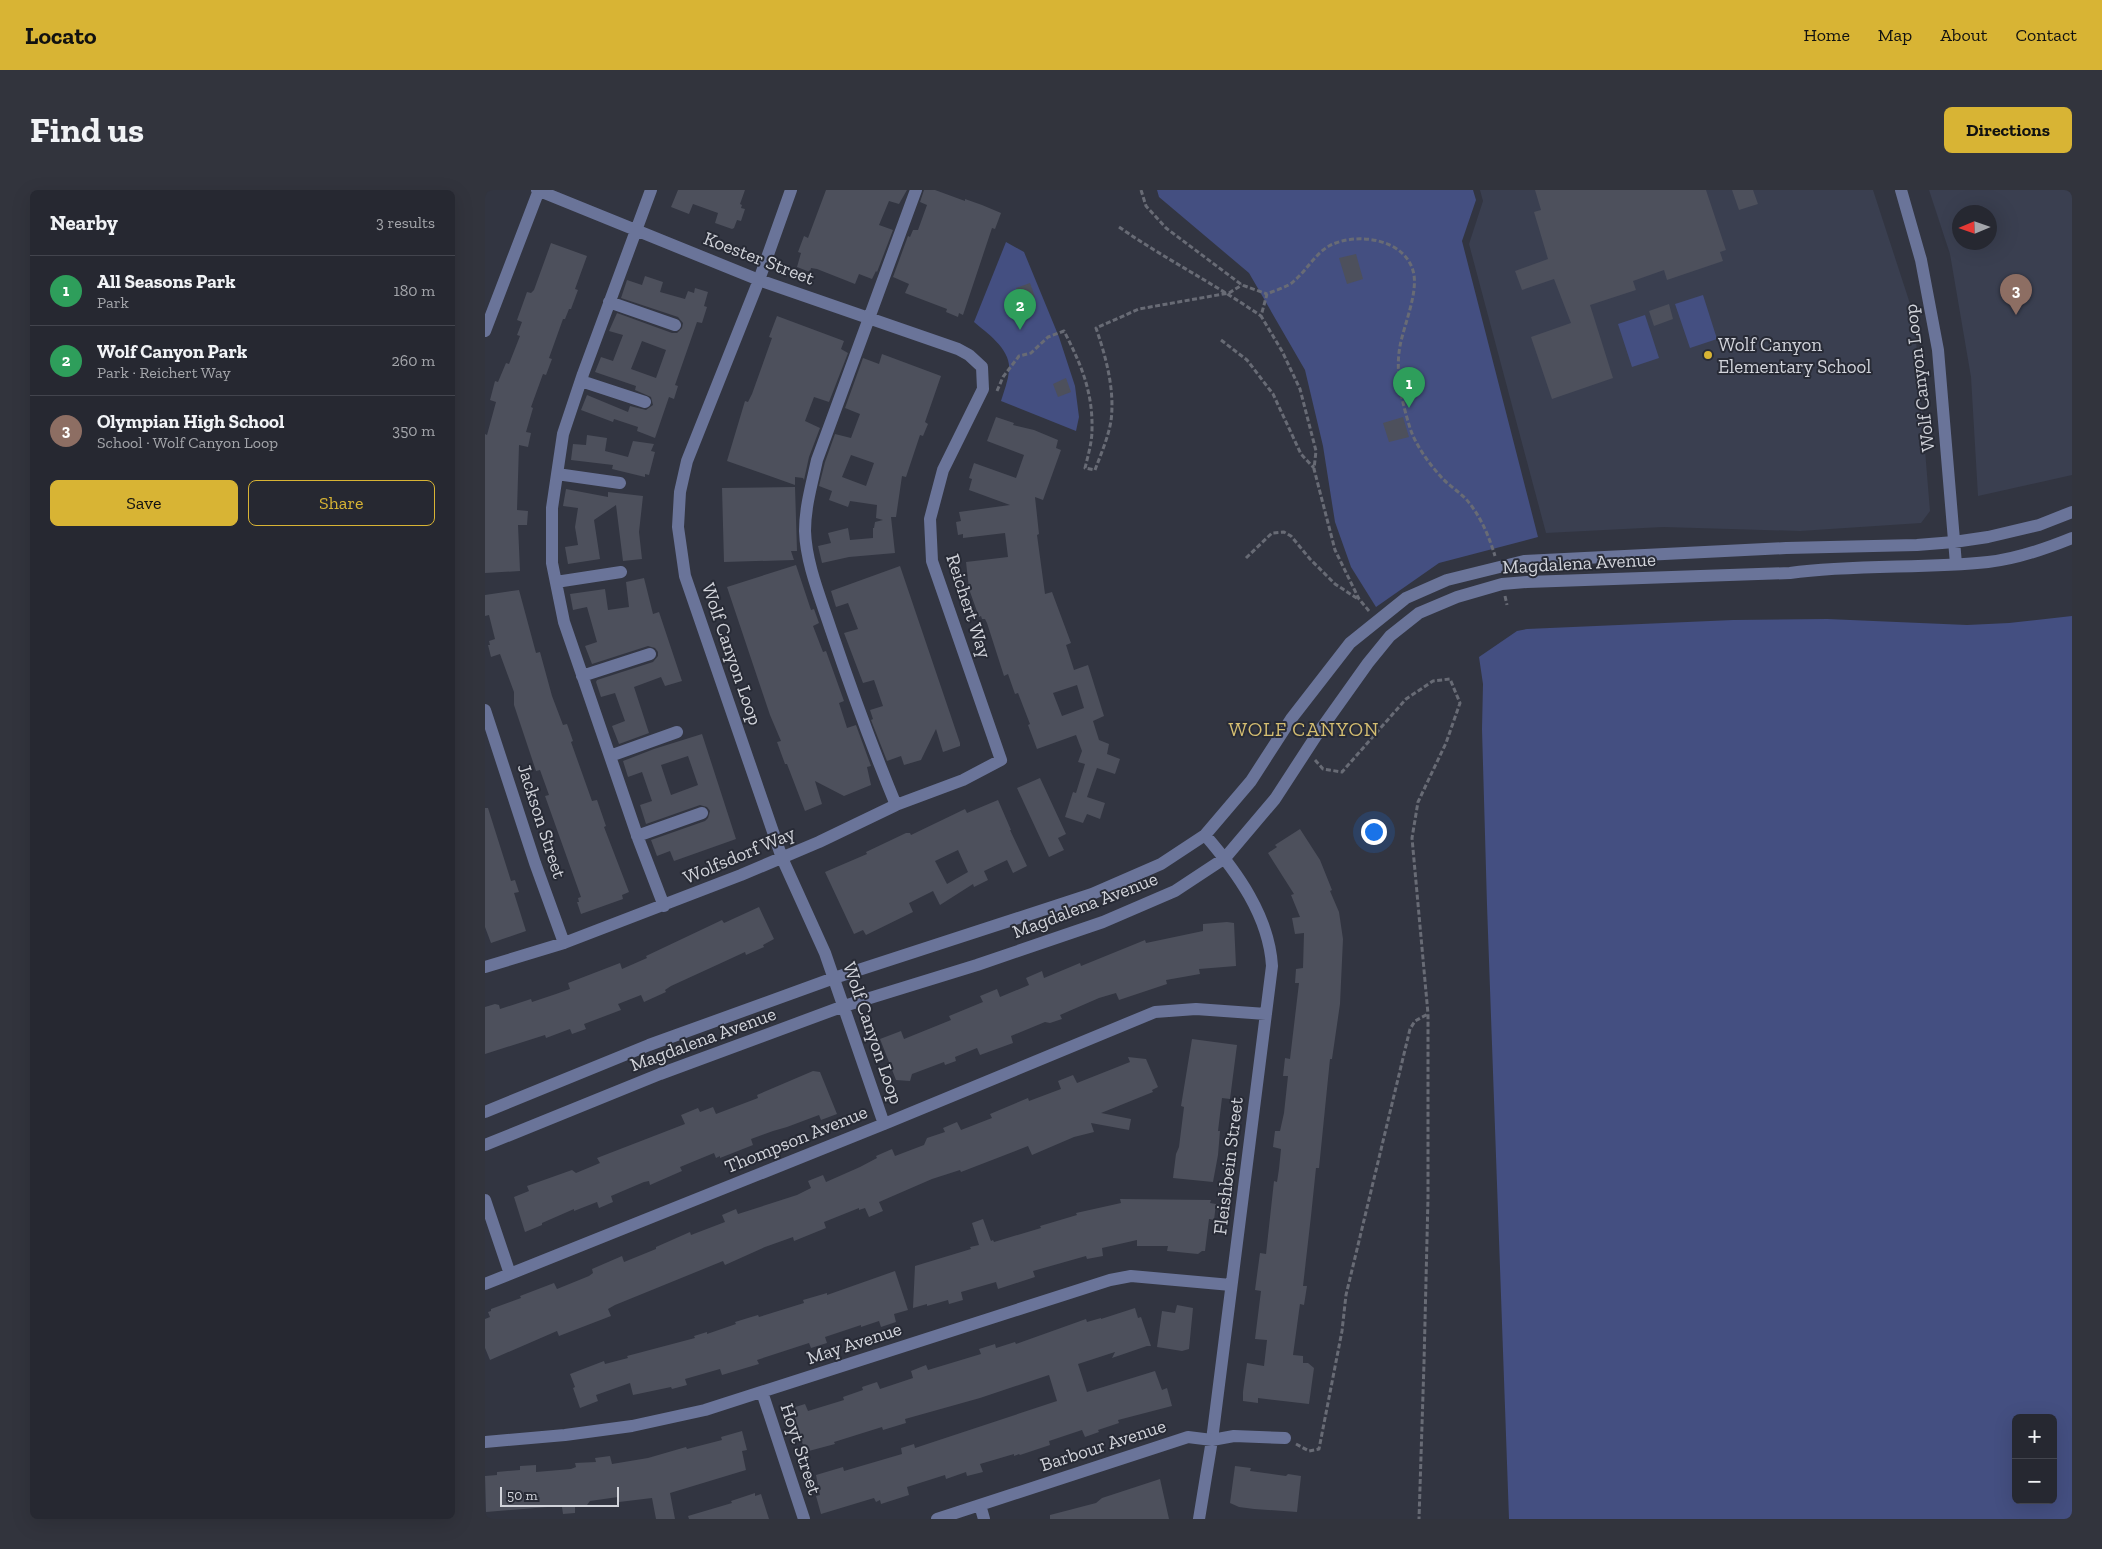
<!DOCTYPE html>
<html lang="en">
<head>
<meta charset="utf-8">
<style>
	:root { --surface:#262831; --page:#32343d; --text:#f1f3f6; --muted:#a4a6ab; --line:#42444d; --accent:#d8b434 }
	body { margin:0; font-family:"Zilla Slab",serif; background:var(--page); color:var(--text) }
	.controls { position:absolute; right:15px; bottom:15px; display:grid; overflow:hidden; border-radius:8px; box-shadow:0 5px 20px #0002 }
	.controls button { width:45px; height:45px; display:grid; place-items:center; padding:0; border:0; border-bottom:1px solid var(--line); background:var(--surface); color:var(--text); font:25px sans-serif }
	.compass { position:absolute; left:1467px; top:15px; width:45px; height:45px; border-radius:50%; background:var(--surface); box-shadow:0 5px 20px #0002; rotate:268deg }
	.scale { position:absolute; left:15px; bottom:12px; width:119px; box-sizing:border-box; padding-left:5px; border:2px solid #d1d3da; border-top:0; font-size:14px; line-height:18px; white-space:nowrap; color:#d1d3da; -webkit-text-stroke:4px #282b36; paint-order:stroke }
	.you { position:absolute; left:888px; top:641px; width:18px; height:18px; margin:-12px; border:4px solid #fff; border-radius:50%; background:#1a73e8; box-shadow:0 0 0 8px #1a73e833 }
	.badge { display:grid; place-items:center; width:32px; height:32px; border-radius:50%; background:var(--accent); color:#fff; font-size:16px; font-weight:700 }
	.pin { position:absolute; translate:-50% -41px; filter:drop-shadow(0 1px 2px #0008) }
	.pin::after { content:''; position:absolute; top:26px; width:18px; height:15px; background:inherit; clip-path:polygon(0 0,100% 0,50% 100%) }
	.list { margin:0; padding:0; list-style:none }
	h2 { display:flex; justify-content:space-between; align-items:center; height:65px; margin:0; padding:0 20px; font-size:21px }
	h2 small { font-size:16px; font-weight:400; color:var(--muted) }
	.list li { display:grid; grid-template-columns:32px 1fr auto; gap:15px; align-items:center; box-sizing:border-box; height:70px; padding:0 20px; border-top:1px solid var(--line) }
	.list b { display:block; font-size:19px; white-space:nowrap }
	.list p { margin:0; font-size:16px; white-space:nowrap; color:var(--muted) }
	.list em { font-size:16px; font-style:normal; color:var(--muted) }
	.actions { display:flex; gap:10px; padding:15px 20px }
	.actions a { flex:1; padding:11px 0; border:1px solid var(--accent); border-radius:8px; text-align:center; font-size:18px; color:var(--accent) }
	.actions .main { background:var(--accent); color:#111 }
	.map { position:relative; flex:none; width:1587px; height:1329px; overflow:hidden; border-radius:8px }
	header { display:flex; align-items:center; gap:30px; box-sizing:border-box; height:70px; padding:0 25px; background:var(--accent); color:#111 }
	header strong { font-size:24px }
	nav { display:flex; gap:28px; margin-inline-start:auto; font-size:18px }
	.intro { display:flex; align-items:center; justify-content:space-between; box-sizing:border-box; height:120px; padding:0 30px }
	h1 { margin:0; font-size:35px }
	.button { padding:12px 22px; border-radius:8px; background:var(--accent); color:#111; font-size:18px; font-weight:700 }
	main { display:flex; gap:30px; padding:0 30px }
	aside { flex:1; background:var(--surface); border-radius:8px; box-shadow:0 5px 20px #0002 }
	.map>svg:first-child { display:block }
	.built { fill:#3a3f50; fill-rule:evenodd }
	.green { fill:#444f81; fill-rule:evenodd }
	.building { fill:#4d505c; fill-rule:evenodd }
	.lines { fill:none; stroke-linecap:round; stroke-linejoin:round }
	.path { stroke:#686b75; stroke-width:3; stroke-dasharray:5 2.5; stroke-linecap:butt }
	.minor { stroke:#6a7499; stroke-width:12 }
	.poi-dot { fill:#d8b434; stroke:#282b36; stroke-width:2 }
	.labels { text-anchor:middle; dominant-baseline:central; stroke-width:4; stroke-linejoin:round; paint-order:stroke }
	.street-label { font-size:19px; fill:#d1d3da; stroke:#282b36 }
	.poi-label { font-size:19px; fill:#d1d3da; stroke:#282b36; text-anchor:start }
	.neighbourhood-label { font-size:20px; letter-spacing:1px; fill:#d5be71; stroke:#282b36 }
</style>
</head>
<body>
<header>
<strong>Locato</strong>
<nav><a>Home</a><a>Map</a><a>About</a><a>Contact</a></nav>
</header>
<div class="intro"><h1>Find us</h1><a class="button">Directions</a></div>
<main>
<aside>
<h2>Nearby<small>3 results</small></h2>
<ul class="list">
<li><span class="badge" style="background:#2e9e5b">1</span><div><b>All Seasons Park</b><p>Park</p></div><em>180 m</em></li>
<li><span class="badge" style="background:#2e9e5b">2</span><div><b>Wolf Canyon Park</b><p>Park · Reichert Way</p></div><em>260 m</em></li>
<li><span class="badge" style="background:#8d6e63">3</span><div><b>Olympian High School</b><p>School · Wolf Canyon Loop</p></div><em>350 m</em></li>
</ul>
<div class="actions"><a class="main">Save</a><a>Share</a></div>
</aside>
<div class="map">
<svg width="1587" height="1329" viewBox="0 0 1587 1329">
	<rect width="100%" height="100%" fill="#323541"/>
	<path class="built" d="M995 0H1388L1429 126 1445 321 1436 333 1315 341 1178 337 1061 343 984 54 998 11Z
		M1444 0H1587V285L1493 306 1486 187 1465 64ZM1474 22H1504V52H1474Z"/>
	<path class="green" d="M672 0H988L991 10 977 51 1053 347 954 373 891 417 866 377 850 332 838 256 820 180 764 83 674 7Z
		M521 52 539 62 574 147 590 196 594 227 591 241 516 211C519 201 523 191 524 181 527 160 502 143 489 132Z
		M1218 105 1232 149 1205 158 1190 114Z
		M1160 125 1174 168 1147 177 1133 134Z
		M1587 426V1329H1024L1002 715 997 539 998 494 994 467 1032 441 1042 439 1248 430 1342 429 1482 435 1524 433ZM1531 1228H1568V1310H1531Z"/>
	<path class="building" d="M193 0H260L255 14 257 15 256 18 260 19 256 31 252 30 249 38 247 39 230 33 233 23 208 14 204 24 186 17Z
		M341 0H422L414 14 404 11 394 35 408 40 392 82 391 81 387 89 374 84 370 94 332 79 326 78 325 82 312 77 316 63 313 62 319 46 323 48Z
		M439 0H450L480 11V9L497 15 516 23 510 39 507 38 478 125 474 123 473 127 461 122 462 119 420 103 424 94 408 87 423 46 425 47 428 40H433L442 15 435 12Z
		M1050 0H1221L1241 60 1235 62 1238 71 1182 90 1179 80 1148 91 1151 100 1105 115 1128 188 1067 209 1046 147 1086 133 1069 89 1037 100 1030 81 1063 69 1049 22 1056 20Z
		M1247 0H1268L1273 14 1254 20Z
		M66 53 102 66 90 99 93 100 86 119H84L80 129H78L64 168 67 169 61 185 58 184 46 217 48 218 41 242 46 243 43 257 34 255 32 320 43 321 42 335H33L35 381 0 383V244L2 245 11 212 5 210 10 191 13 192 21 173 24 174 35 146 32 145 37 132 32 130 42 102 46 103 49 100Z
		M871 64 878 89 862 94 854 68Z
		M160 86 178 92 175 102 200 109 203 101 209 103 210 98 223 102 219 116 222 117 217 133 212 132 190 195 193 196 189 209 184 207 170 248 152 241 153 237 129 229 128 232 96 220 102 205 143 222 145 216 161 220 168 215 166 207 150 200 151 196 110 182 116 167 128 171 138 145 124 141 132 123 187 143H192L197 138 198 133 193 127 136 108 142 90 157 95ZM157 151 181 160 171 188 146 179Z
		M545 93 550 107 536 112 531 98Z
		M1184 114 1188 129 1169 136 1164 121Z
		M292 126 359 151 356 159 363 163 344 212 329 207 320 231 335 238 324 267 319 290 318 288 310 287V295L242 271 260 211 263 212 267 204 287 148 284 147Z
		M397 164 456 186 440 232 443 234 438 246 435 245 421 287 417 286 411 327H406L410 363 364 367 337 373 333 356 346 353 343 343 363 338 365 350 388 348V338H389L390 332 398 330 391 328 392 315 365 311 363 317 344 310 347 301 334 296 340 272 350 244 366 248 375 224 360 218 378 168 394 174ZM366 265 389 273 381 296 357 287Z
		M581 188 586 202 573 207 568 194Z
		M511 227 529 233 528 235 549 240 573 250 571 258 576 260 558 310 550 307 554 344 552 345 560 404 567 402 586 453 581 455 589 480 603 475 619 526 608 531 614 550 624 554 622 564 635 569 630 584 612 578 602 607 620 613 615 629 602 624 598 633 580 627 588 602 591 603 600 574 593 572 597 561 591 545 552 559 543 535 545 534 533 503 530 504 523 484 519 486 502 433 500 429H497L496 426 494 427 484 399 481 372 523 367 520 343 478 348V344L473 345 471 332 476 331 474 322 525 315 484 300 487 289 484 288 489 273 531 288 539 265 502 251ZM592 495 599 518 577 526 568 503Z
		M918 227 924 247 904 252 898 233Z
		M102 245 122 248 120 261 143 267 148 251 169 254 166 261 170 262 164 285 160 284V287L127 279 128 275 86 270 88 254 101 255Z
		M310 297 312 361H306L309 370 239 372 237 298Z
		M81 299 123 307V302L158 306 154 342 157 369 138 371 131 315 109 330 115 369 83 374 80 357 93 355 90 337 93 318 78 316Z
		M311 375 326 420 329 419 334 433 328 436 338 462 341 461 359 511 354 513 362 538 371 535 386 576 382 577 386 595 359 606 330 591 337 614 320 621 302 574H300L292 552 296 551 285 525 242 397Z
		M415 376 475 553V556L458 562 451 539 436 570 419 575 416 566 402 571 386 530 388 529 385 520 398 516 389 490 378 493 359 443 373 439 363 413 351 417 346 401Z
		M159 388 168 424 174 422 197 491 180 496 176 487 149 497 164 543 134 554 127 536 140 531 130 503 116 507 111 492 112 490 168 472 173 466V462L170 458 163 456 107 474 100 456 112 452 102 417 88 420 85 404 120 399 123 420 144 417 141 392Z
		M34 400 51 463 55 462 67 506 78 535 82 534 88 551 86 552 107 611 112 610 121 636 119 637 144 702 137 705 138 709 96 724 92 712H94L93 708 96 707 60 606 64 605 55 580 51 581 29 515V502L15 464 6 467 3 455H5L4 451 10 449 4 425 0 426V405Z
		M217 544 251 649 189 671 185 661 172 666 166 650 220 631 223 628 225 621 222 617 215 615 161 634 155 615 167 611 157 582 143 587 138 571 169 559ZM203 566 213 595 186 605 176 575Z
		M555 588 581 644 573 648 579 660 564 667 532 598Z
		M513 610 526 640H525L542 676 528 683 522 670 499 681 503 690 489 697 488 694 455 715 448 701 424 713 428 722 381 745 378 740 369 744 340 682 382 664 381 662 421 643H425L426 645 480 619 482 623ZM473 660 483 682 462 694 450 671Z
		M0 618H3L26 691 30 690 34 702 29 703 41 741 6 753 0 737Z
		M815 639 835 670 847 700 845 701 854 722 858 749 855 814 847 869H845L834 978H831L826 1026 818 1096H822L819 1115 815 1114 808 1165 818 1166V1173H823L829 1178 824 1214 773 1208V1213L758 1211V1202L762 1173 779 1176 782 1150 770 1149 776 1101 770 1100 775 1063 781 1064 789 991 792 992 794 979 796 959 788 957 790 941H795L799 923 803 886H798L800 868 805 869 814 793H810L811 779 818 778 819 743 810 744 807 728 815 727 806 705 809 704 783 663 792 657 790 655Z
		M274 717 289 749 278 755 279 757 261 765 260 762 234 774 186 796 180 800 181 802 159 812 156 805 133 814 136 820 99 834 101 839 87 844 85 839 61 848 60 845 0 864V817L10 814 14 815 15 819 46 809 47 812 71 804 85 799 83 793 135 773 137 779 162 768 161 766 237 730 239 733Z
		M742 732 749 733 751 776 714 779 715 784 681 790 682 794 634 810 631 803 614 808 575 825 577 829 565 833 560 832 526 846 528 853 495 865 492 858 470 867 471 871 460 875 459 872 427 884 425 891 411 890 395 849 416 841 419 849 466 830 464 826 498 812 495 806 512 799 515 807 544 795 541 788 557 781 559 788 595 773 596 776 660 750 661 753 718 741V734Z
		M707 849 752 855 745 909 737 908 733 941H735L733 965 728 992 688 988 691 964 694 957 699 917 696 916Z
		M643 867 661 869 673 897 667 900 668 902 616 923 646 929 644 940 606 933 609 942 589 947 547 965 543 956 476 982 475 980 447 989 394 1012 398 1021 384 1027 380 1018 374 1020V1018L339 1032 341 1038 309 1051 308 1047 280 1057 240 1075 238 1071 130 1115 123 1119 126 1126 74 1146 72 1141 5 1170 0 1158V1129L5 1127 3 1122 6 1121V1119L36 1108 35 1106 69 1093 72 1099 104 1086 108 1083 107 1079 137 1066 139 1072 171 1059V1057L205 1042 206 1045 240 1032 237 1025 251 1019 253 1024 312 1005 326 998 323 991 338 985 341 992 375 977 392 968 391 966 407 959 410 966 439 955 442 948 460 942 458 938 472 932 476 940 507 928 505 924 543 908 544 911 576 899 573 891 588 885 592 893 645 872Z
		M328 881 335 882 352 924 336 930 334 925 302 937 288 941 266 949 268 955 235 968V966L231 968 229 963 195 977 197 981 174 991 165 995 164 991 159 992 126 1006 128 1012 114 1018 112 1012 89 1021V1019L57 1033V1035L40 1042 29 1007 44 1001 42 996 87 980 91 983 115 973 112 968 200 934 196 925 213 918 215 922 228 917 231 924 273 908 272 905Z
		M635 1009 726 1010 725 1013 731 1014 729 1030 724 1029 720 1061H717L713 1064 682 1061 683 1056H652V1050L617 1058 618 1066 602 1069 601 1066 548 1081 550 1087 513 1099 511 1092 476 1102 478 1110 464 1114 463 1110 442 1116V1114L428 1118 430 1076 486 1059 485 1057 494 1055 487 1033 498 1029 506 1051 508 1050 509 1052 556 1038 555 1036 592 1025 591 1023 636 1013Z
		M410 1081 423 1120 409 1124 411 1132 396 1137 394 1131 376 1137V1135L340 1147 342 1153 326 1158 324 1153 272 1170 274 1174 237 1185 235 1179 200 1189 202 1195 187 1199 186 1197 148 1205 145 1193 111 1205 113 1211 95 1218 88 1198 90 1197 85 1184 119 1171 120 1174 143 1168 142 1166 210 1148 209 1146 222 1142V1144L251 1134 250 1132 263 1128 273 1125 274 1127 319 1113 318 1110 342 1103V1105Z
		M692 1115 708 1118 704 1159 697 1161 672 1157 677 1121 690 1123Z
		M650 1118 653 1128 656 1127 666 1156H662L627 1168 630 1162 593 1174 602 1202 670 1181 677 1200 682 1198 687 1216 633 1230 634 1233 613 1240 614 1242 600 1247 597 1240 564 1251 565 1255 535 1265 534 1264 529 1266V1264L495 1274 498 1282 482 1286 481 1282 461 1289 460 1285 422 1297 424 1305 396 1314 395 1310 391 1312 389 1308 336 1324 331 1306 335 1305 331 1285 358 1277 359 1281 417 1264 416 1258 429 1254 430 1258 572 1211 564 1185 495 1208 420 1229 421 1233 398 1240 397 1237 349 1252 350 1254 320 1262 307 1218 320 1214 323 1221 359 1210 358 1207 378 1200 377 1197 392 1192 395 1199 428 1188 426 1181 441 1175 443 1180 496 1164 494 1159 510 1154 511 1158 530 1152 531 1154 601 1129 602 1132 616 1128V1129Z
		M257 1241 262 1260 257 1261 261 1280 185 1303 190 1329H171L167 1308 134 1312 133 1307 105 1311 102 1315 90 1316V1323L78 1324 77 1317 75 1316 1 1322 0 1286 12 1285V1282L35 1280V1276L51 1275V1282L86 1279 91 1277 90 1273 111 1272 110 1268 125 1266 127 1274 163 1268 201 1257 202 1259 237 1250 236 1247Z
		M750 1276 766 1278 765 1281 801 1286 803 1284 816 1286 812 1322 769 1319 754 1317 745 1313Z
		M675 1289 684 1329H565V1325L611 1313 617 1308Z
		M270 1303V1306L276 1304 284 1329H204L203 1326 247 1313 246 1311Z"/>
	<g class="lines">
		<path class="path" d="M656 0 661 16 681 38 757 95 782 104
			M634 37C680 69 730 94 776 126
			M736 150 762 170 788 204 816 264 829 278
			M512 201 518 187 534 166 546 163 563 147 579 141C596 174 608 202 607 240 607 252 603 266 600 278L610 280C616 264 623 248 626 231 630 200 621 167 611 138L654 119 744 103 757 95
			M761 368 787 343 799 342 806 346 825 369 850 394 873 409
			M1020 406 1022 415
			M884 421 874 409 850 360 829 279 831 261 815 199 797 161 776 126 782 104C791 100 803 97 809 91 822 80 830 64 844 56 872 41 923 49 929 85 932 106 919 135 915 156 910 183 917 212 925 238 931 256 945 275 958 289 965 296 974 302 981 309 995 325 1004 346 1010 366
			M830 570 838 579 857 582 921 509 948 491 965 489 975 513 961 553 933 612 927 648 943 824V1008L939 1173 934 1329
			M811 1254 824 1261 834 1259 857 1141 861 1105 925 839 930 831 943 824"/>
		<path class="minor" d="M166 0 98 184 78 244 67 318V373L79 432 153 648 179 716
			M306 0 274 90 202 271 195 302 193 337 200 386 297 668 340 763 399 934
			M1416 0 1436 70 1453 160 1471 374
			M124 112 190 135
			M0 141 54 0
			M96 191 160 212
			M72 284 135 293
			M71 392 136 382
			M97 486 165 464
			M0 520 50 673 79 753
			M125 566 192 542
			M411 615C387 557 366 499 346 440 336 409 321 374 320 341 320 317 327 293 332 270L431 0
			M152 646 217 623
			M0 777 79 753 256 685 334 652 411 615 478 590 516 570 447 371 445 329 458 280 498 199 497 177 484 165 473 159 274 90 52 0
			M0 922 164 855 349 788 607 704 676 674 720 645 766 591 806 529 865 453 921 408 962 390 1039 371 1301 358 1432 355 1469 352 1503 347 1554 335 1587 322
			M0 955 175 884 359 816 492 775 618 732 690 701 740 668 790 609 831 546 883 473 905 446 934 423 972 407 1017 394 1042 392 1305 383C1371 374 1437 379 1503 372 1532 369 1560 359 1587 348
			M0 1010 25 1084
			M0 1094 404 932 670 822 711 819 781 824
			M277 1202 319 1329
			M0 1252 80 1245 147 1236 220 1220 625 1090 646 1086 746 1095
			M495 1315 499 1329
			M452 1329 703 1247 727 1250 749 1246 800 1248
			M714 1329 727 1250 787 776C784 726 752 682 720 645"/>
	</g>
	<circle class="poi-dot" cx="1223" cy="165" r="5"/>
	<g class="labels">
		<g class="street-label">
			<text transform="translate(274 68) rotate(21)">Koester Street</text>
			<text transform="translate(1434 188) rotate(-97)">Wolf Canyon Loop</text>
			<text transform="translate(1094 373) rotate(-3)">Magdalena Avenue</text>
			<text transform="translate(484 416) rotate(72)">Reichert Way</text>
			<text transform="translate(247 464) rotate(71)">Wolf Canyon Loop</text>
			<text transform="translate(57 631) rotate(72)">Jackson Street</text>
			<text transform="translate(254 665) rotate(-23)">Wolfsdorf Way</text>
			<text transform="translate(600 715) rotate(-21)">Magdalena Avenue</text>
			<text transform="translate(388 843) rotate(71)">Wolf Canyon Loop</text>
			<text transform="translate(218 849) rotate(-20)">Magdalena Avenue</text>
			<text transform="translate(311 949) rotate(-22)">Thompson Avenue</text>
			<text transform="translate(743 976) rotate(-83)">Fleishbein Street</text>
			<text transform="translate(369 1153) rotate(-18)">May Avenue</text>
			<text transform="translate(618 1255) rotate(-18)">Barbour Avenue</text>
			<text transform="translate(316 1259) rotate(72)">Hoyt Street</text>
		</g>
		<g class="poi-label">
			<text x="1233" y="154">Wolf Canyon<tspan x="1233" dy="22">Elementary School</tspan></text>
		</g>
		<g class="neighbourhood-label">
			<text x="819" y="539">WOLF CANYON</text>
		</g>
	</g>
</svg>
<div class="controls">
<button>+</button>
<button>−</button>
</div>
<svg class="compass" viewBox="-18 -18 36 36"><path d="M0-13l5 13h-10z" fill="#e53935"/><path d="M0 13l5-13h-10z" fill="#a4a6ab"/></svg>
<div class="scale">50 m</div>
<div class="you"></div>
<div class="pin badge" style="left:924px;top:218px;background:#2e9e5b">1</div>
<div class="pin badge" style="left:535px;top:140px;background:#2e9e5b">2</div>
<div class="pin badge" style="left:1531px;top:125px;background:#8d6e63">3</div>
</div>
</main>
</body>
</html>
